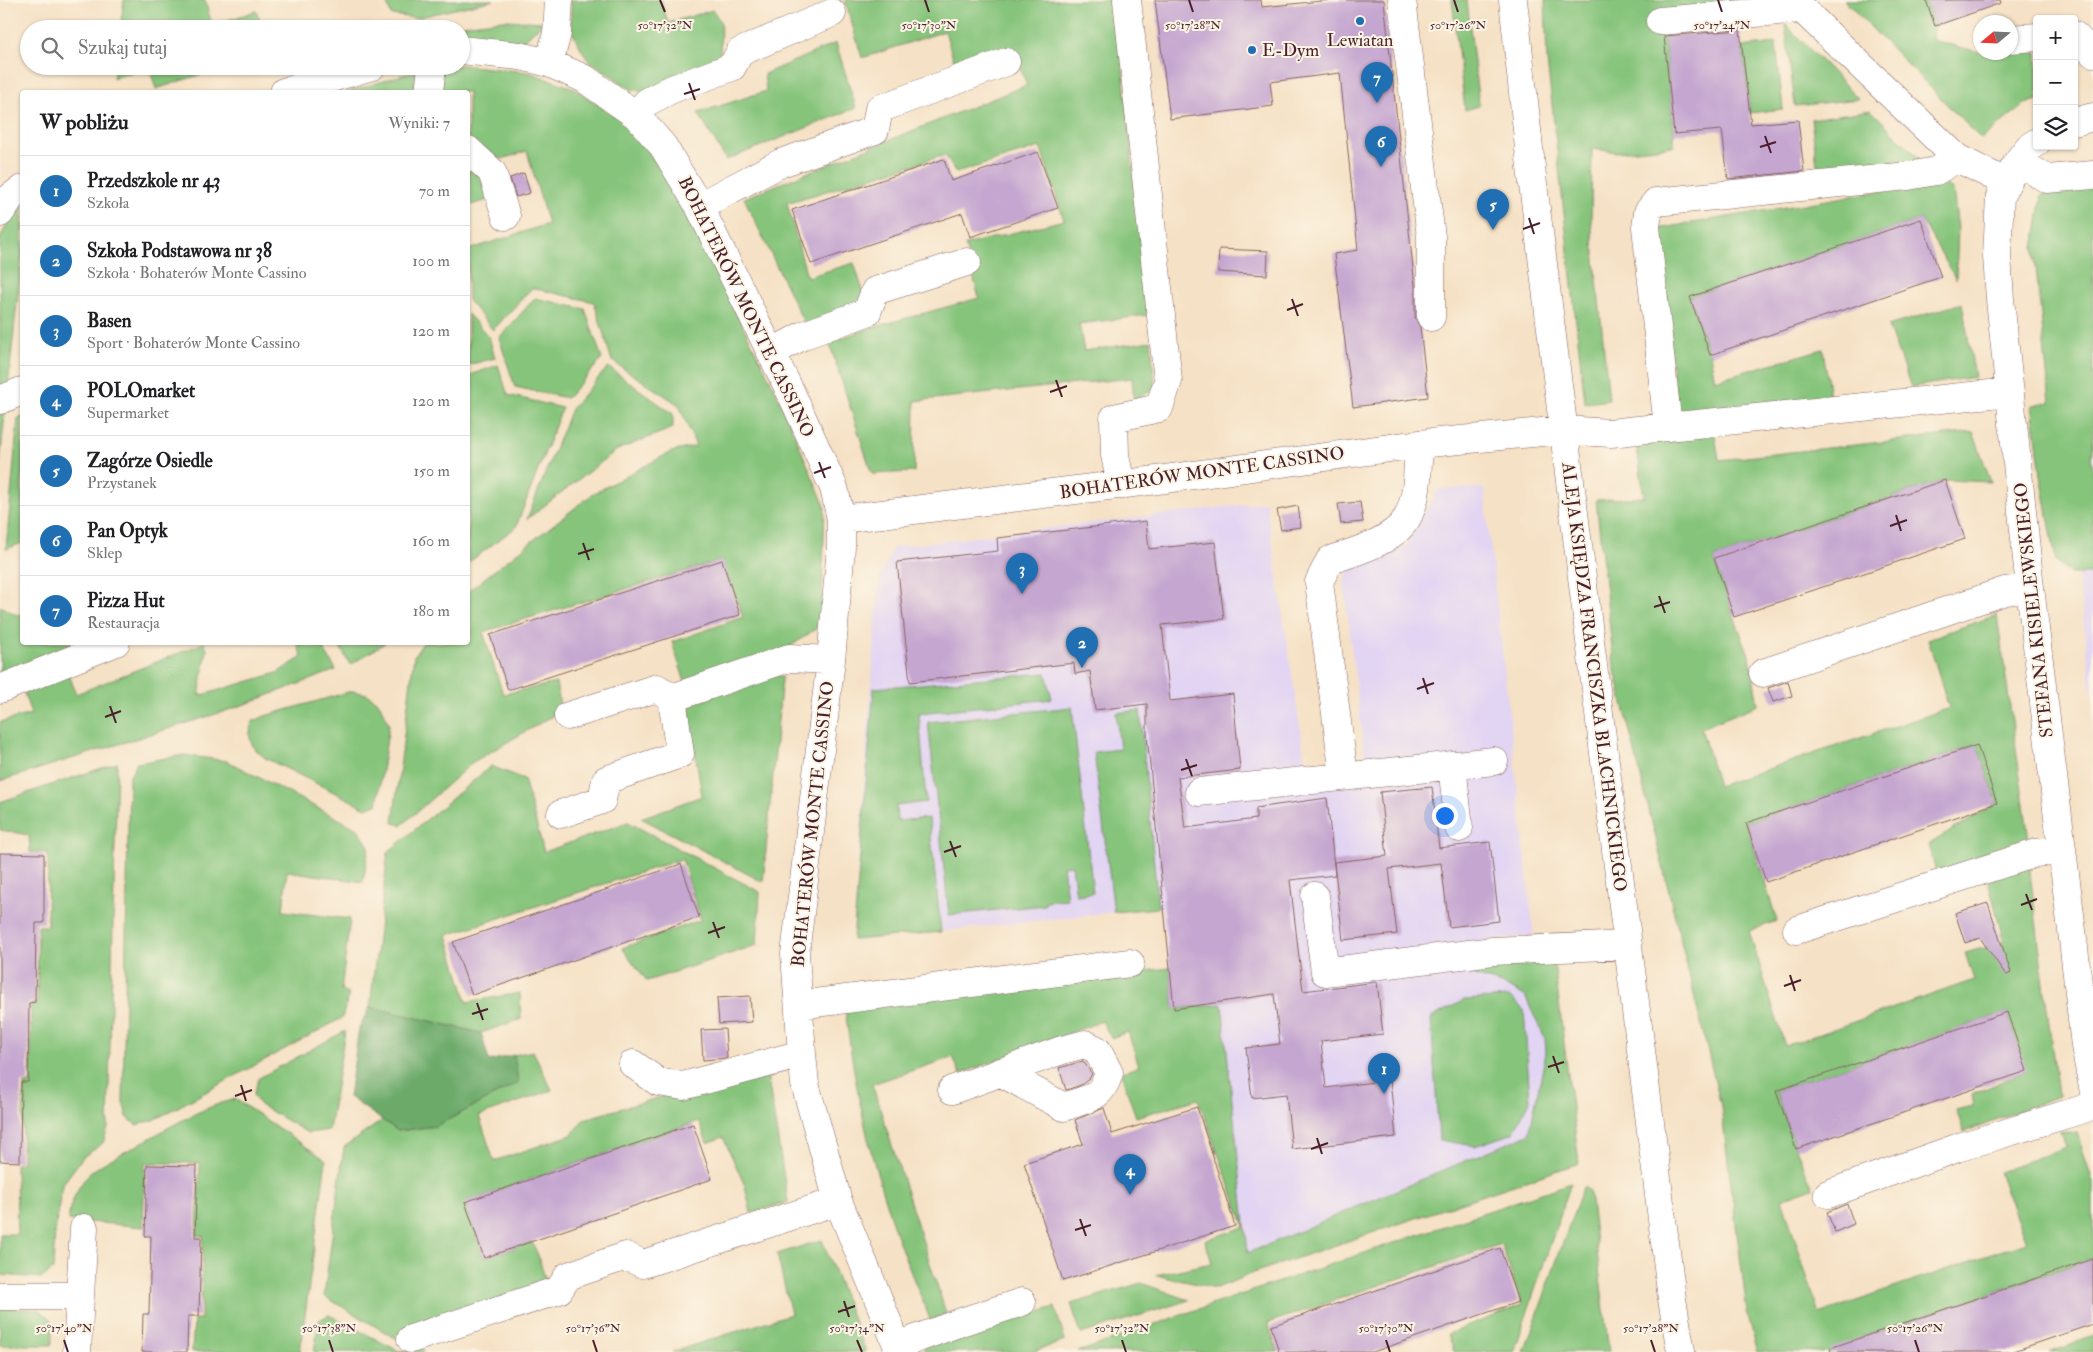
<!DOCTYPE html>
<html lang="pl">
<head>
<meta charset="utf-8">
<style>
	:root { --surface:#fff; --page:#f2f2f2; --text:#202124; --muted:#757577; --line:#e0e0e0; --accent:#1f6fb2 }
	body { margin:0; font-family:"IM FELL Double Pica",serif; background:var(--page); color:var(--text) }
	.controls { position:absolute; right:15px; top:15px; display:grid; overflow:hidden; border-radius:5px; box-shadow:0 1px 4px #0004 }
	.controls button { width:45px; height:45px; display:grid; place-items:center; padding:0; border:0; border-bottom:1px solid var(--line); background:var(--surface); color:var(--text); font:25px sans-serif }
	.compass { position:absolute; left:1973px; top:15px; width:45px; height:45px; border-radius:50%; background:var(--surface); box-shadow:0 1px 4px #0004; rotate:251deg }
	.you { position:absolute; left:1444px; top:815px; width:18px; height:18px; margin:-12px; border:4px solid #fff; border-radius:50%; background:#1a73e8; box-shadow:0 0 0 8px #1a73e833 }
	.badge { display:grid; place-items:center; width:32px; height:32px; border-radius:50%; background:var(--accent); color:#fff; font-size:16px; font-weight:700 }
	.pin { position:absolute; translate:-50% -41px; filter:drop-shadow(0 1px 2px #0008) }
	.pin::after { content:''; position:absolute; top:26px; width:18px; height:15px; background:inherit; clip-path:polygon(0 0,100% 0,50% 100%) }
	.list { margin:0; padding:0; list-style:none }
	h2 { display:flex; justify-content:space-between; align-items:center; height:65px; margin:0; padding:0 20px; font-size:21px }
	h2 small { font-size:16px; font-weight:400; color:var(--muted) }
	.list li { display:grid; grid-template-columns:32px 1fr auto; gap:15px; align-items:center; box-sizing:border-box; height:70px; padding:0 20px; border-top:1px solid var(--line) }
	.list b { display:block; font-size:19px; white-space:nowrap }
	.list p { margin:0; font-size:16px; white-space:nowrap; color:var(--muted) }
	.list em { font-size:16px; font-style:normal; color:var(--muted) }
	.icon { flex:none; width:28px; height:28px; fill:none; stroke:currentColor; stroke-width:2; stroke-linecap:round; stroke-linejoin:round }
	.map { position:relative; flex:none; width:2093px; height:1352px; overflow:hidden }
	.search { position:absolute; background:var(--surface); box-shadow:0 1px 4px #0004; left:20px; top:20px; width:450px; height:55px; display:flex; align-items:center; gap:12px; box-sizing:border-box; padding:0 18px; border-radius:28px; color:var(--muted); font-size:19px }
	.panel { position:absolute; background:var(--surface); box-shadow:0 1px 4px #0004; left:20px; top:90px; width:450px; height:555px; border-radius:5px }
	.map>svg:first-child { display:block }
	.built { fill:#e2d4f3 }
	.green { fill:#86c47b; stroke:#687253 }
	.forest { fill:#6caa6b; stroke:#5b644b }
	.building { fill:#c5a6d0 }
	.lines { fill:none; stroke-linecap:round; stroke-linejoin:round }
	.minor-casing { stroke:#866361; stroke-width:29 }
	.minor { stroke:#fff; stroke-width:28 }
	.ticks { fill:none; stroke:#4a1f2b; stroke-width:2 }
	.poi-dot { fill:#1f6fb2; stroke:#fcf5e5; stroke-width:2 }
	.labels { text-anchor:middle; dominant-baseline:central; stroke-width:4; stroke-linejoin:round; paint-order:stroke }
	.poi-label { font-size:18px; fill:#4a1f2b; stroke:#fcf5e5 }
	.street-label { font-size:18px; fill:#4a1f2b; stroke:#fcf5e5 }
	.ticks-label { font-size:12px; text-anchor:middle; fill:#4a1f2b; stroke:#fcf5e5; stroke-width:4; stroke-linejoin:round; paint-order:stroke }
</style>
</head>
<body>
<div class="map">
<svg width="2093" height="1352" viewBox="0 0 2093 1352">
	<rect width="100%" height="100%" fill="#fcf5e5"/>
	<filter id="ink" filterUnits="userSpaceOnUse"><feTurbulence type="fractalNoise" baseFrequency=".02" numOctaves="2"/><feDisplacementMap in="SourceGraphic" scale="10" xChannelSelector="R" yChannelSelector="G"/><feConvolveMatrix kernelMatrix="1 2 1 2 8 2 1 2 1" color-interpolation-filters="sRGB"/></filter>
	<filter id="wash" filterUnits="userSpaceOnUse"><feTurbulence type="fractalNoise" baseFrequency=".0096" numOctaves="4" result="noise"/><feDisplacementMap in="SourceGraphic" scale="20" xChannelSelector="R" yChannelSelector="G"/><feGaussianBlur stdDeviation="1.12" result="paint"/><feColorMatrix in="noise" values="0 0 0 0 0 0 0 0 0 0 0 0 0 0 0 0 0 1.4 0 .05"/><feComposite in="paint" operator="in"/></filter>
	<g filter="url(#wash)">
		<rect width="100%" height="100%" fill="#f5e1c5"/>
		<path class="built" d="M2093 442V700L2062 446Z
			M1484 488 1534 935 1389 954 1443 970 1476 974 1502 984 1525 996 1545 1039 1546 1053 1529 1134 1248 1253 1222 1004 1174 1009 1162 907 853 941 879 579 894 547 1266 502 1310 794 1375 760 1364 753 1344 583 1348 570 1406 546 1438 489Z"/>
		<path class="green" d="M124 0H205L212 25 256 11 264 29H120Z
			M386 0H494L416 18 391 15Z
			M571 0H661L668 23 713 10 721 23 720 59 688 95 632 90 587 59 571 30Z
			M845 0H1116L1148 315 1079 324 1084 351 1151 341 1155 389 1134 400 1132 378 915 401 914 472 872 474 829 342 874 327 979 298 965 245 1064 220 1040 147 956 173 945 155 787 203 807 277 854 263 866 300 805 325 744 198 1027 85 1012 48 956 68 945 31 862 58Z
			M1452 0H1467L1479 106 1465 110Z
			M1545 0H1769L1664 34 1674 134V146L1617 152 1592 149 1591 220 1609 400 1585 403 1547 60Z
			M1844 0H1926L1935 26 1932 40 1991 55 2027 50 2037 52V100L2025 104 1981 139Z
			M504 20 544 22 523 41 461 39V29H444L445 27Z
			M1785 24 1859 99 1795 106Z
			M836 43 856 108 726 160 698 113 766 91 764 74Z
			M1776 43 1783 109 1750 113 1742 47Z
			M461 65 528 72 574 88 632 128 668 180 775 389 825 506 821 625 781 653 685 682 672 642 743 617 722 560 483 632 503 694 556 683 561 711 473 762 402 825 393 823 414 656 423 643 468 642V591L594 493 671 452 696 446 679 405 612 361 594 302 532 288 493 330 468 300V250L548 224 527 151 502 159 474 146 468 139V92H443L440 66Z
			M115 66H227L156 89 149 67 113 78Z
			M416 71 414 92H347Z
			M1871 110 1923 162 1818 172 1811 119Z
			M468 161 482 173 491 199 468 206Z
			M1939 181 1953 189 1958 229 1956 279 1921 219 1690 297 1710 355 1715 380 1823 349 1830 397 1677 413 1657 229Z
			M2093 185V454H2091L2093 471V574H2071L2056 561 2041 475 2032 405 2050 402 2034 248 2042 195 2068 186Z
			M22 204V255L0 462V239L13 211Z
			M535 298 585 309 602 359 567 398 515 387 499 338Z
			M1962 303 1975 377 1911 387 1888 326Z
			M468 314 489 337 495 358 468 365Z
			M498 365 508 395 562 408 516 527 468 563V376Z
			M608 367 673 414V428L617 450 527 519 571 409Z
			M22 417V543L6 549 18 418Z
			M1973 432 1991 482 1944 480 1714 558 1734 617 1750 657 1758 705 1701 728 1718 786 1949 708 1928 639 1997 615 2030 847 1938 878 1928 845 1997 803 1977 745 1746 823 1777 921 1749 931 1785 1046 1974 980 1965 953 2004 943 1987 876 2029 864 2058 1096 1964 1132 1956 1110 1973 1106 1971 1095 2026 1071 2007 1012 1776 1091 1796 1149 1813 1188 1782 1199 1819 1314 2026 1242 1999 1172 2066 1147 2061 1131 2077 1133 2093 1182V1258L1860 1338 1864 1352H1758L1747 1312 1721 1106 1614 666 1596 500 1644 497 1636 440 1715 435 1719 460Z
			M0 606 17 615 22 614V642L92 643 0 678Z
			M204 643 207 649 199 696 277 673 302 657 297 643H320L336 670 232 709 0 781V722L31 714 22 687 69 674 76 694Z
			M338 643H385L350 665Z
			M763 671 782 677 763 882 641 818 702 796 687 698Z
			M1046 673 1052 699 919 713 926 802 896 806 897 821 929 818 941 932 853 940 874 688Z
			M352 691 367 694 379 703 389 725 377 804 366 808 265 758C251 746 247 741 252 722L265 716Z
			M1072 707 1093 893 1076 895 1072 865 1063 866 1067 899 1045 901V905L949 915 928 722Z
			M1140 710 1158 908 1114 912 1094 752 1120 749 1116 713Z
			M184 755 227 761 358 829 369 846 363 882 287 871 283 911 350 919 341 991 349 994 342 1018 154 1120 136 1125 127 1117 123 1102 129 778 137 763Z
			M117 763 108 1128 103 1143 83 1157 62 1185 55 1230 53 1270 41 1278 0 1275V1234H17L16 1164 22 1163 24 1084 31 1083V1004H37L38 926H47L48 853 30 852 29 835 0 830V802Z
			M491 766 524 779 544 852 628 822 760 892 757 945 647 981 622 948 701 920 682 859 447 935 467 1002 520 993 521 1019 481 1033 370 1007 388 852Z
			M1473 959 1554 963 1579 1163 1253 1273 1217 1288 1155 1275 1212 1263 1205 1240 1245 1227 1198 1099 1136 1117 1121 1073 1139 1066 1128 1032 1111 1038 1102 1021 960 1074 953 1057 872 1084 946 1313 931 1322C918 1288 902 1254 891 1219 868 1150 853 1079 845 1007L1170 968 1174 1009 1222 1004 1248 1253 1529 1134 1546 1053 1545 1039 1525 996 1502 984 1468 974Z
			M1510 997 1524 1010 1530 1101 1513 1133 1475 1146 1439 1140 1431 1018 1464 1000Z
			M345 1031 329 1130 308 1133 260 1105 253 1095 259 1078Z
			M533 1051 552 1090 479 1116 494 1161 571 1135 584 1119 766 1067 788 1202 751 1213 745 1186 723 1137 707 1143 699 1121 465 1202 484 1258 532 1242 538 1255 546 1281 395 1338 324 1296 344 1147 383 1120 398 1131 436 1126 518 1083 514 1055Z
			M235 1099 326 1160 300 1352H192L194 1319H201L203 1236 197 1235 200 1163H145L143 1227 68 1220C71 1202 76 1189 88 1175 102 1162 118 1156 134 1147 167 1129 199 1108 235 1099Z
			M1571 1183 1514 1352H1454L1448 1334 1522 1305 1501 1244 1268 1323 1278 1352H1078L1190 1312Z
			M1583 1187H1586L1590 1193 1609 1352H1524Z
			M822 1240 866 1352H672L791 1314 777 1254Z
			M1141 1283 1189 1300 1081 1334 1071 1304Z
			M1055 1307 1065 1341 1032 1352H924L925 1346Z
			M0 1308 40 1310 52 1320V1345H0Z
			M329 1315 399 1351 421 1348 425 1352H314L319 1320Z
			M2093 1336V1352H2049Z"/>
		<path class="forest" d="M370 1007 481 1033 489 1061 514 1055 518 1083 436 1126 398 1131 349 1097 359 1028Z"/>
		<g id="blocks">
			<path class="building" d="M1155 0H1261L1262 7 1331 0H1384L1415 286V317L1420 327 1428 397 1353 407 1334 254 1358 250 1340 73 1270 82 1273 106 1170 119Z
				M1926 0H2000L2001 3 1935 26Z
				M1740 30 1751 124 1798 120 1804 171 1728 179 1722 130 1674 134 1664 36Z
				M1038 152 1058 208 970 237 962 213 811 264 792 210 944 159 951 181Z
				M524 173 530 193 516 197 510 178Z
				M1921 219 1941 277 1710 355 1690 297Z
				M1219 249 1268 251 1267 275 1218 272Z
				M1945 480 1965 539 1734 617 1714 558Z
				M1360 502 1363 522 1341 524 1338 504Z
				M1298 506 1301 527 1281 530 1277 510Z
				M1146 521 1149 549 1215 542 1224 619 1162 625 1170 701 1233 694 1240 770 1178 777 1185 828 1256 819V808L1327 798 1335 875 1290 880 1303 991 1377 982 1383 1034 1321 1041 1326 1088 1390 1080 1396 1137 1292 1149 1286 1094 1252 1098 1246 1048 1280 1044 1274 994 1174 1009 1147 735V704L1095 710 1090 671 1075 674 1074 663 910 682 897 562 998 551 997 538Z
				M722 560 740 615 508 690 490 635Z
				M1788 681 1792 696 1773 702 1768 688Z
				M1977 745 1997 803 1766 882 1746 823Z
				M1432 787 1439 848 1490 842 1499 921 1449 927 1441 863 1389 869 1397 934 1343 940 1334 862 1387 856 1380 792Z
				M0 853 44 854V923H36L35 1002 29 1003 28 1082H21L20 1162 0 1161Z
				M681 864 699 917 472 995 453 942Z
				M1988 903 2011 973 2006 975 1980 938 1965 943 1955 913Z
				M750 996 752 1022 719 1024 717 998Z
				M2007 1012 2027 1071 1796 1149 1776 1091Z
				M725 1029 727 1058 703 1060 701 1030Z
				M1083 1061 1092 1074 1089 1079 1081 1085 1066 1090 1059 1068Z
				M1197 1107 1235 1226 1063 1281 1024 1163 1083 1144 1075 1120 1104 1108 1112 1134Z
				M693 1124 712 1179 484 1258 465 1202Z
				M147 1165 197 1166 195 1237H201L199 1316H188L187 1352H142L143 1314H149L151 1236H145Z
				M1847 1204 1854 1224 1835 1232 1827 1212Z
				M1500 1248 1518 1302 1373 1352H1279L1271 1326Z
				M2093 1259V1324L2011 1352H1831L1830 1348Z"/>
		</g>
	</g>
	<g filter="url(#ink)">
		<use href="#blocks" fill-opacity="0" stroke="#866361" stroke-width="1"/>
		<g class="lines">
			<defs>
				<path id="minor" d="M1402 0 1431 237V317
					M1513 0 1532 176 1672 1299 1681 1352
					M1660 21 1802 9 1957 158 2007 183
					M2074 35 2093 53
					M2010 39 2037 37
					M461 50 520 56 549 63 585 79 636 115 663 146 699 206 792 395 834 488 841 519V547L831 660 795 954 802 1054 805 1084 838 1201 900 1352
					M549 63 557 33 559 0
					M284 92 372 66
					M429 92 432 66
					M636 115 647 102 672 89 732 67 740 52 832 13
					M2074 122 2093 117
					M2037 142 2028 148 2018 161 2000 196 1997 256 2000 299 2030 588 2073 939 2085 1046 2093 1087
					M468 150 492 172 506 216
					M2018 161 2047 179 2093 175
					M699 206 781 163 875 130 879 109 1006 62
					M0 213 11 197 22 189
					M771 353 804 335 867 312 875 291 967 262
					M0 400 22 391
					M1668 427 1646 227 1648 212 1656 202 1908 176 1936 171 1957 158
					M1121 485 1115 455 1114 418 1159 408 1168 381 1127 0
					M841 519 1165 479 1419 444 1563 430 1611 433 1628 431 2010 392
					M1763 673 2005 591 2030 588
					M0 689 116 642
					M672 698 789 658 831 660
					M1452 765 1459 828
					M1344 776 1319 582 1330 560C1355 552 1398 540 1409 514 1419 493 1417 467 1419 444
					M1199 792 1494 761
					M561 814 602 800 606 780 680 754 672 698 657 688 568 716
					M1315 896 1325 972 1493 951 1628 945
					M1797 930 2036 853 2061 850
					M799 1005 1130 963
					M633 1064 658 1082 683 1086 802 1054
					M952 1090 1062 1050 1085 1044 1097 1050 1109 1073C1101 1100 1088 1098 1064 1107L1000 1072
					M1828 1194 1957 1148 2093 1106
					M0 1296H80L77 1352
					M80 1296 84 1228
					M411 1339 559 1290 568 1276 626 1256 643 1264 838 1201
					M897 1346 961 1322 1022 1302"/>
			</defs>
			<use href="#minor" class="minor-casing"/>
			<use href="#minor" class="minor"/>
		</g>
	</g>
	<path class="ticks" d="M660 0 665 12M925 0 929 12M1189 0 1193 12M1454 0 1458 12M1718 0 1722 12M689 83 695 100M684 94 700 89M1765 136 1771 153M1760 147 1776 142M1529 218 1534 234M1523 229 1540 223M1292 299 1298 316M1287 310 1303 304M1056 380 1062 397M1050 392 1067 386M819 462 825 478M814 473 831 467M1896 515 1901 531M1890 526 1907 520M583 543 589 560M578 554 594 549M1659 596 1665 613M1654 607 1670 602M1423 678 1428 694M1417 689 1434 683M110 706 116 723M105 717 121 711M1186 759 1192 776M1181 770 1197 765M950 841 956 857M944 852 961 846M2026 894 2032 910M2021 905 2037 899M713 922 719 938M708 933 725 927M1790 975 1795 991M1784 986 1801 980M477 1003 483 1020M472 1014 488 1009M1553 1056 1559 1073M1548 1067 1564 1062M241 1085 246 1101M235 1096 252 1090M1317 1138 1322 1154M1311 1149 1328 1143M1080 1219 1086 1236M1075 1230 1091 1225M844 1301 849 1317M838 1312 855 1306M64 1340 68 1352M329 1340 333 1352M593 1340 597 1352M857 1340 862 1352M1122 1340 1126 1352M1386 1340 1390 1352M1651 1340 1655 1352M1915 1340 1919 1352"/>
	<g class="poi-dot">
		<circle cx="1360" cy="21" r="5"/>
		<circle cx="1252" cy="50" r="5"/>
	</g>
	<g class="labels">
		<g class="poi-label">
			<text x="1360" y="40">Lewiatan</text>
			<text x="1262" y="50" text-anchor="start">E-Dym</text>
		</g>
		<g class="street-label">
			<text transform="translate(746 307) rotate(64)">BOHATERÓW MONTE CASSINO</text>
			<text transform="translate(1202 473) rotate(-8)">BOHATERÓW MONTE CASSINO</text>
			<text transform="translate(2034 610) rotate(-96)">STEFANA KISIELEWSKIEGO</text>
			<text transform="translate(1594 677) rotate(83)">ALEJA KSIĘDZA FRANCISZKA BLACHNICKIEGO</text>
			<text transform="translate(813 824) rotate(-84)">BOHATERÓW MONTE CASSINO</text>
		</g>
	</g>
	<g class="ticks-label">
		<text x="929" y="29">50°17'30"N</text>
		<text x="1193" y="29">50°17'28"N</text>
		<text x="665" y="29">50°17'32"N</text>
		<text x="1458" y="29">50°17'26"N</text>
		<text x="1722" y="29">50°17'24"N</text>
		<text x="64" y="1332">50°17'40"N</text>
		<text x="329" y="1332">50°17'38"N</text>
		<text x="593" y="1332">50°17'36"N</text>
		<text x="857" y="1332">50°17'34"N</text>
		<text x="1122" y="1332">50°17'32"N</text>
		<text x="1386" y="1332">50°17'30"N</text>
		<text x="1651" y="1332">50°17'28"N</text>
		<text x="1915" y="1332">50°17'26"N</text>
	</g>
</svg>
<div class="controls">
<button>+</button>
<button>−</button>
<button><svg class="icon" aria-label="layers" viewBox="0 0 24 24"><path d="M12 4l9 5-9 5-9-5zM3 14l9 5 9-5"/></svg></button>
</div>
<svg class="compass" viewBox="-18 -18 36 36"><path d="M0-13l5 13h-10z" fill="#e53935"/><path d="M0 13l5-13h-10z" fill="#757577"/></svg>
<div class="you"></div>
<div class="pin badge" style="left:1384px;top:1094px">1</div>
<div class="pin badge" style="left:1082px;top:668px">2</div>
<div class="pin badge" style="left:1022px;top:594px">3</div>
<div class="pin badge" style="left:1130px;top:1195px">4</div>
<div class="pin badge" style="left:1493px;top:230px">5</div>
<div class="pin badge" style="left:1381px;top:167px">6</div>
<div class="pin badge" style="left:1377px;top:103px">7</div>
<div class="search"><svg class="icon" aria-label="search" viewBox="0 0 24 24"><circle cx="10" cy="10" r="6"/><path d="M15 15l6 6"/></svg>Szukaj tutaj</div>
<section class="panel">
<h2>W pobliżu<small>Wyniki: 7</small></h2>
<ul class="list">
<li><span class="badge">1</span><div><b>Przedszkole nr 43</b><p>Szkoła</p></div><em>70 m</em></li>
<li><span class="badge">2</span><div><b>Szkoła Podstawowa nr 38</b><p>Szkoła · Bohaterów Monte Cassino</p></div><em>100 m</em></li>
<li><span class="badge">3</span><div><b>Basen</b><p>Sport · Bohaterów Monte Cassino</p></div><em>120 m</em></li>
<li><span class="badge">4</span><div><b>POLOmarket</b><p>Supermarket</p></div><em>120 m</em></li>
<li><span class="badge">5</span><div><b>Zagórze Osiedle</b><p>Przystanek</p></div><em>150 m</em></li>
<li><span class="badge">6</span><div><b>Pan Optyk</b><p>Sklep</p></div><em>160 m</em></li>
<li><span class="badge">7</span><div><b>Pizza Hut</b><p>Restauracja</p></div><em>180 m</em></li>
</ul>
</section>
</div>
</body>
</html>
